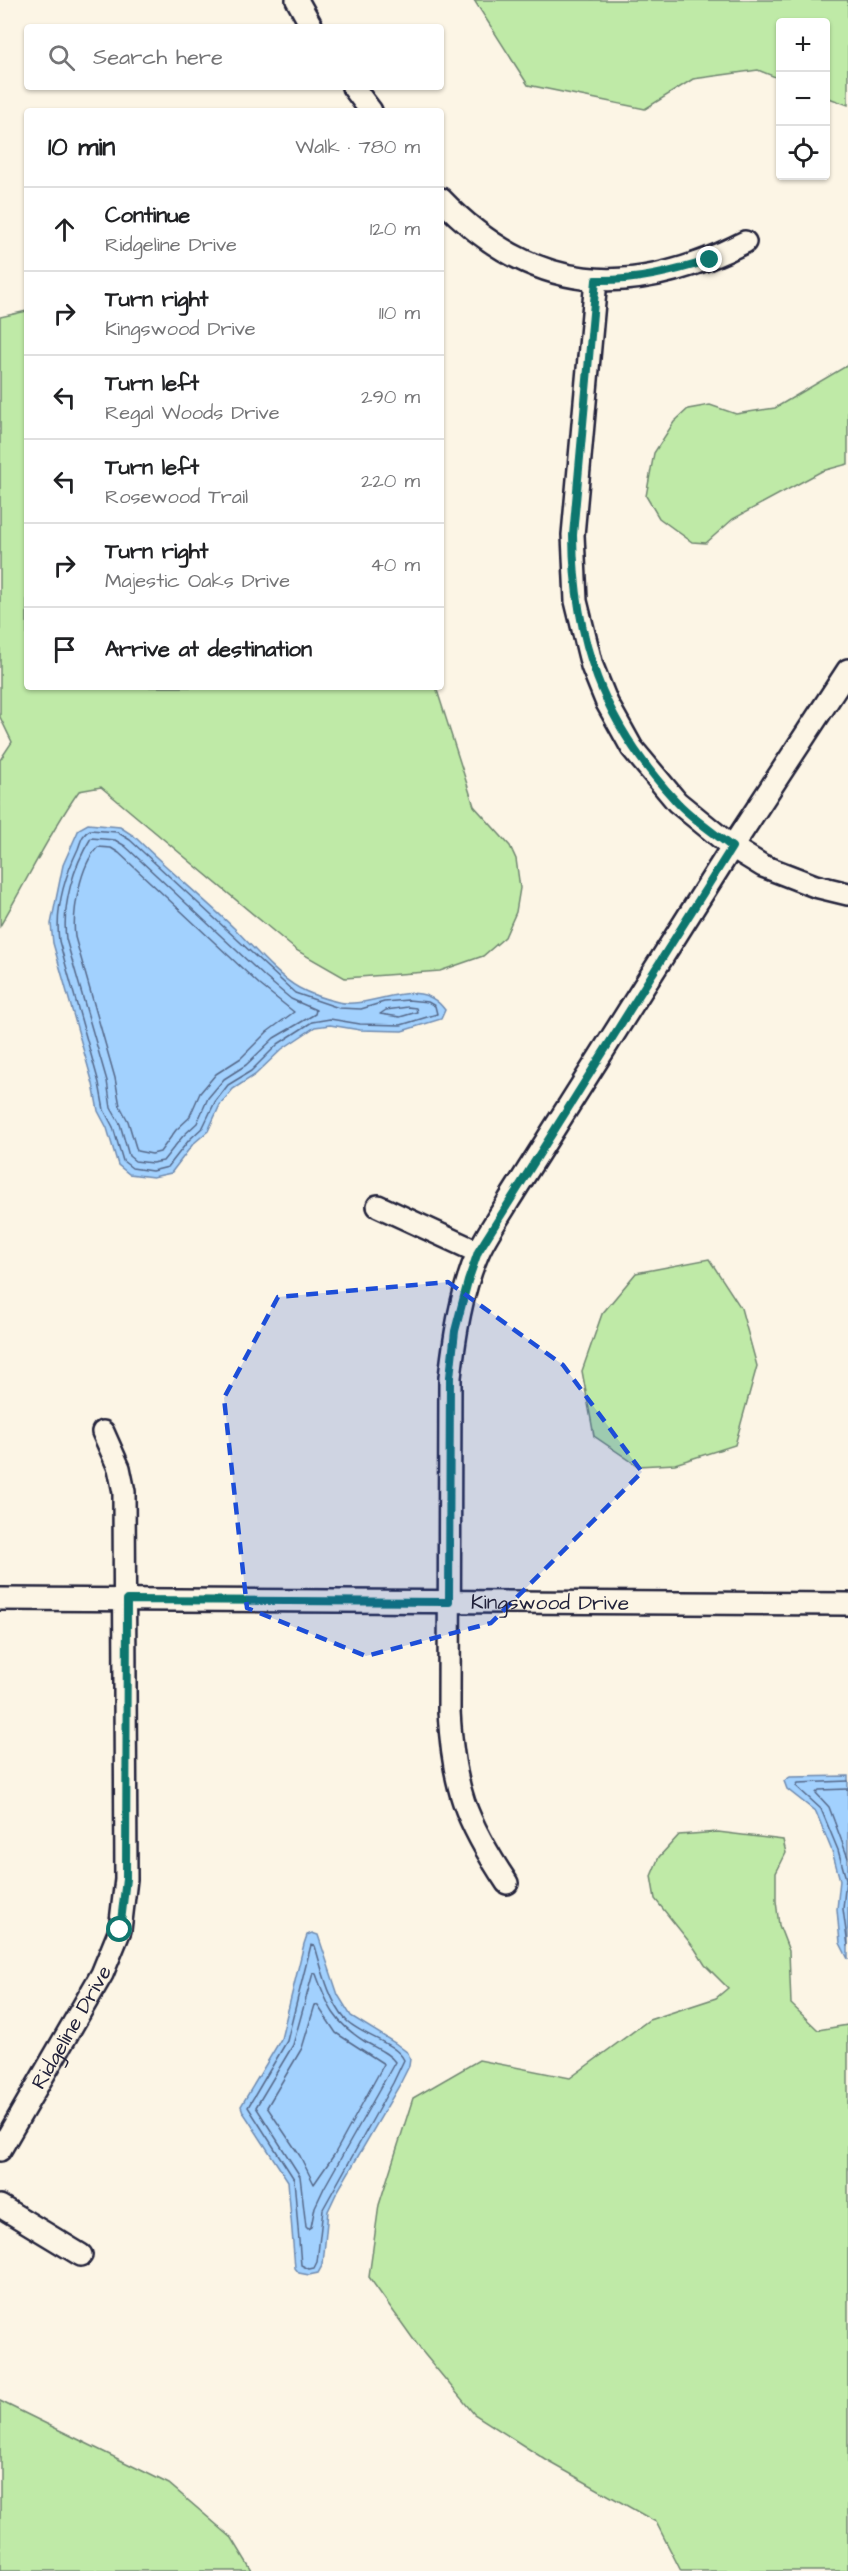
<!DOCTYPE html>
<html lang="en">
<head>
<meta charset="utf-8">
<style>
	:root { --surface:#fff; --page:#f6f6f6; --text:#202124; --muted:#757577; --line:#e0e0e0 }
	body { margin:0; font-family:"Architects Daughter",sans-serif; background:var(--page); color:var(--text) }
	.controls { position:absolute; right:18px; top:18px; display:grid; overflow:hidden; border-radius:6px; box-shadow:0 2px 4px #0004 }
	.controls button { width:54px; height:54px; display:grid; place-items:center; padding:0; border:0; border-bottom:2px solid var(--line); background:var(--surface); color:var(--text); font:30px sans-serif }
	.stop { position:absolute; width:18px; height:18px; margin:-14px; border:4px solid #0f766e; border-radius:50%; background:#fff }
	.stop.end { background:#0f766e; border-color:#fff; box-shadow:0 2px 6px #0008 }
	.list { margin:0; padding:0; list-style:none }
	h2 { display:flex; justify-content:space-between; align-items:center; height:78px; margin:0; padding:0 24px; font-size:26px }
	h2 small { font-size:20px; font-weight:400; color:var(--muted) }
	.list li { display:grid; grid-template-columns:39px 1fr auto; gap:18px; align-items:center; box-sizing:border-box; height:84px; padding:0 24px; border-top:2px solid var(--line) }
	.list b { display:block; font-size:22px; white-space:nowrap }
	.list p { margin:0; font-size:20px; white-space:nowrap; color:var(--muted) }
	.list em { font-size:20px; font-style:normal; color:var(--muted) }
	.icon { flex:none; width:33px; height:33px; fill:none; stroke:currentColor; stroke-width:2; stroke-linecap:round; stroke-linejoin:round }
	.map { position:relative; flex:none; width:848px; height:2571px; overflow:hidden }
	.search { position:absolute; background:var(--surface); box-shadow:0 2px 4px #0004; left:24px; top:24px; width:420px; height:66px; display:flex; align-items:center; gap:15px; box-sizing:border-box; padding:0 21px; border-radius:6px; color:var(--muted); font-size:22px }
	.panel { position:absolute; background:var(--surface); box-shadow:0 2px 4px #0004; left:24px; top:108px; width:420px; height:582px; border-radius:6px }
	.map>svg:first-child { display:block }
	.green { fill:#bfeaa7; stroke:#708671; stroke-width:1.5 }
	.water { fill:#a2d1fe; stroke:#6f8bb0; stroke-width:1.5 }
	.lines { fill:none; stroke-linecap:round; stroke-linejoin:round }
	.shore { stroke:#556889; stroke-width:1.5 }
	.minor-casing { stroke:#22223b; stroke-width:26 }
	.minor { stroke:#fcf5e5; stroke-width:21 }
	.route { stroke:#0f766e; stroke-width:8 }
	.marked { fill:#1d4ed8; fill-opacity:0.2; stroke:#1d4ed8; stroke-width:4.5; stroke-dasharray:12 8; stroke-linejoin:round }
	.labels { text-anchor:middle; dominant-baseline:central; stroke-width:6; stroke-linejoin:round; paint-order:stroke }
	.street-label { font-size:21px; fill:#22223b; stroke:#fcf5e5 }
</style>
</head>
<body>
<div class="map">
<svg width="848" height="2571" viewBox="0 0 848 2571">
	<rect width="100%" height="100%" fill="#fcf5e5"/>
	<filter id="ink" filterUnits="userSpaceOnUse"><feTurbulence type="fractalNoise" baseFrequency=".0167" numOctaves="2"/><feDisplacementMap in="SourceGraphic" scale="12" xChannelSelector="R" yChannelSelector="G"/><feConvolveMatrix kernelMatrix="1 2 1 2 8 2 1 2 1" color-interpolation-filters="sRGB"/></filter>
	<g filter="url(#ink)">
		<path class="green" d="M474 0H848V105L826 97V22H780V79L758 70 693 79 645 109 528 85Z
			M27 311V687H436L474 806 510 846 516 859 520 888 516 912 505 937 483 956 440 971 345 978 296 950 101 787 79 791C49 833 27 881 0 926V760L12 742 0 717V317Z
			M848 365V464L822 471 733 519 706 543 692 542 659 518 646 496 654 453 674 422 688 409 710 405 736 414 775 408Z
			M709 1259 741 1308 757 1366 735 1445 675 1464 638 1466 594 1436 582 1371 602 1314 636 1273Z
			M718 1832 783 1840 786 1853 776 1873V1901L779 1925 789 1951 791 2004 818 2030 848 2025V2571H681L656 2522 546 2460 474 2414 421 2350 369 2277 379 2205 413 2098 479 2060 570 2078 649 2020 716 1998 728 1988 705 1965 695 1949 655 1899 651 1876 659 1857 679 1835Z
			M0 2401 169 2484 232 2538 252 2571H0Z"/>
		<path class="water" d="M88 824 120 827 134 836C166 868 202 897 235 929 253 947 277 976 299 988 310 994 325 999 338 1002 373 1010 419 973 445 1010L441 1019 402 1031 360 1030 330 1025 315 1027 282 1049 255 1075 233 1089 220 1105 208 1131 193 1144 171 1173 153 1177 129 1174 118 1165 107 1128 98 1111 93 1084 53 943 51 924 63 865 79 829Z
			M848 1776V1959L840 1943 837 1909 840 1880 832 1851 816 1812 787 1789 784 1781 790 1777Z
			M312 1933 318 1935 338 1995 351 2016 395 2043 408 2053 410 2059 409 2066 399 2086 336 2194 328 2211 323 2264 318 2273 309 2275 299 2273 295 2268 288 2181 243 2112 241 2106 281 2039 304 1944 307 1935Z"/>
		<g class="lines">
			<path class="shore" d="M90 830 117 832 130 840 295 993 339 1008 361 1009 384 1002 408 1000 428 1002 435 1006 437 1014 401 1025 360 1024 330 1019 312 1022 278 1044 251 1071 228 1085 215 1102 203 1127 189 1140 168 1167 152 1171 132 1168 123 1161 113 1127 104 1110 99 1083 59 941C55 908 64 878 78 849 81 841 82 834 90 830Z
				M91 838 115 840 125 846 266 978 291 999 316 1010 315 1014 274 1038 246 1065 224 1079 208 1098 197 1123 183 1136 163 1161 152 1163 135 1161 129 1156 120 1124 111 1108 107 1081 66 939C62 905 73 867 91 838Z
				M98 847 111 848 119 853 260 985 294 1012 267 1032 241 1058 216 1074 200 1093 189 1118 176 1130 160 1152 152 1154 137 1151 128 1121 120 1106 115 1078 75 937C72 912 80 865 98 847Z
				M408 1007 416 1008 417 1012 400 1017 380 1014 386 1010Z
				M848 1781 798 1783 796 1786 821 1809 838 1850 846 1879 843 1909 848 1946
				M848 1789 819 1790 816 1793 829 1807 848 1858
				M311 1945 315 1946C322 1970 329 2001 346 2020 360 2035 395 2042 404 2060L393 2083 323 2209 317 2262 314 2268 309 2269 301 2265 294 2179 248 2107 287 2041Z
				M313 1973 316 1974C328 2007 334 2022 364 2041 375 2048 388 2052 395 2062L324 2188 315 2207 311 2227 308 2229 306 2227 300 2176 256 2107 293 2045Z
				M315 2005 318 2006 336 2033 384 2064 334 2155 314 2184 300 2156 267 2107 302 2048Z"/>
			<defs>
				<g id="minor">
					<path d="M297 0 312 27"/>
					<path d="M353 87 371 111"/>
					<path d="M441 199C533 295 631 300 745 242"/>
					<path d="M596 280 573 535 576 601 592 666 607 703 632 748 677 802 732 847 763 866 815 886 848 894"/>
					<path d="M378 1206 478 1252"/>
					<path id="s1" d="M0 1599 848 1604"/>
					<path d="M507 1883C465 1820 453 1787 449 1711L450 1377C455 1335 461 1292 478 1253 486 1235 499 1217 509 1200L732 847 848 670"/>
					<path id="s2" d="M0 2150 102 1974 120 1930 126 1879 124 1492 119 1468 103 1432"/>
					<path d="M0 2206 81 2255"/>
				</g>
			</defs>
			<use href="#minor" class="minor-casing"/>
			<use href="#minor" class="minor"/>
		</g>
	</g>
	<g class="lines" filter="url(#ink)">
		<path class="route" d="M120 1930 126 1879 127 1600 449 1602 450 1377 455 1331 468 1281 478 1252 732 847C713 832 691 818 675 800 603 722 574 641 573 535L596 280C636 281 672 272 710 260"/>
	</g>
	<path class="marked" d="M448 1282 563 1365 642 1472 491 1623 366 1656 247 1608 224 1398 278 1297Z"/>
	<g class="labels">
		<g class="street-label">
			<text stroke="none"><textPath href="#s1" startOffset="550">Kingswood Drive</textPath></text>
			<text stroke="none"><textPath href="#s2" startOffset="142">Ridgeline Drive</textPath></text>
		</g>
	</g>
</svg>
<div class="controls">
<button>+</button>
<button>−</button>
<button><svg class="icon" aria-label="locate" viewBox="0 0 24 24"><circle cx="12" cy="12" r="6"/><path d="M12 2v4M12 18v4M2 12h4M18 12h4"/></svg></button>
</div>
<div class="stop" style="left:120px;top:1930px"></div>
<div class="stop end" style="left:710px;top:260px"></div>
<div class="search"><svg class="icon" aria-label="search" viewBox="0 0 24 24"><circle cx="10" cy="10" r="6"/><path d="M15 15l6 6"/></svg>Search here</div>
<section class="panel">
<h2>10 min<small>Walk · 780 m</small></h2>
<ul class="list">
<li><svg class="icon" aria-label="ahead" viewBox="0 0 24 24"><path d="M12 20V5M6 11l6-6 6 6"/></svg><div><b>Continue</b><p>Ridgeline Drive</p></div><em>120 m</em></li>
<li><svg class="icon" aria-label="right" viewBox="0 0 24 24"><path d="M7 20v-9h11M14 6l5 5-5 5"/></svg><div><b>Turn right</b><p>Kingswood Drive</p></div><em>110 m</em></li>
<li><svg class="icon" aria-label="left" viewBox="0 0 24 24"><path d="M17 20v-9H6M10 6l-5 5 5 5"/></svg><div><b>Turn left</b><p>Regal Woods Drive</p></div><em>290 m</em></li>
<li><svg class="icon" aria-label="left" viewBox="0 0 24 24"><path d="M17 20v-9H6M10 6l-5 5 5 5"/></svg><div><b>Turn left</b><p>Rosewood Trail</p></div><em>220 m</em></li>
<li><svg class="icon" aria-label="right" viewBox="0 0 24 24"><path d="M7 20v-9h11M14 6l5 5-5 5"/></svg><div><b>Turn right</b><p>Majestic Oaks Drive</p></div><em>40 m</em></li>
<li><svg class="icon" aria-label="arrive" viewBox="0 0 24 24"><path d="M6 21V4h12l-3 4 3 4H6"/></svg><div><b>Arrive at destination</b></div></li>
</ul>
</section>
</div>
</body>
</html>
